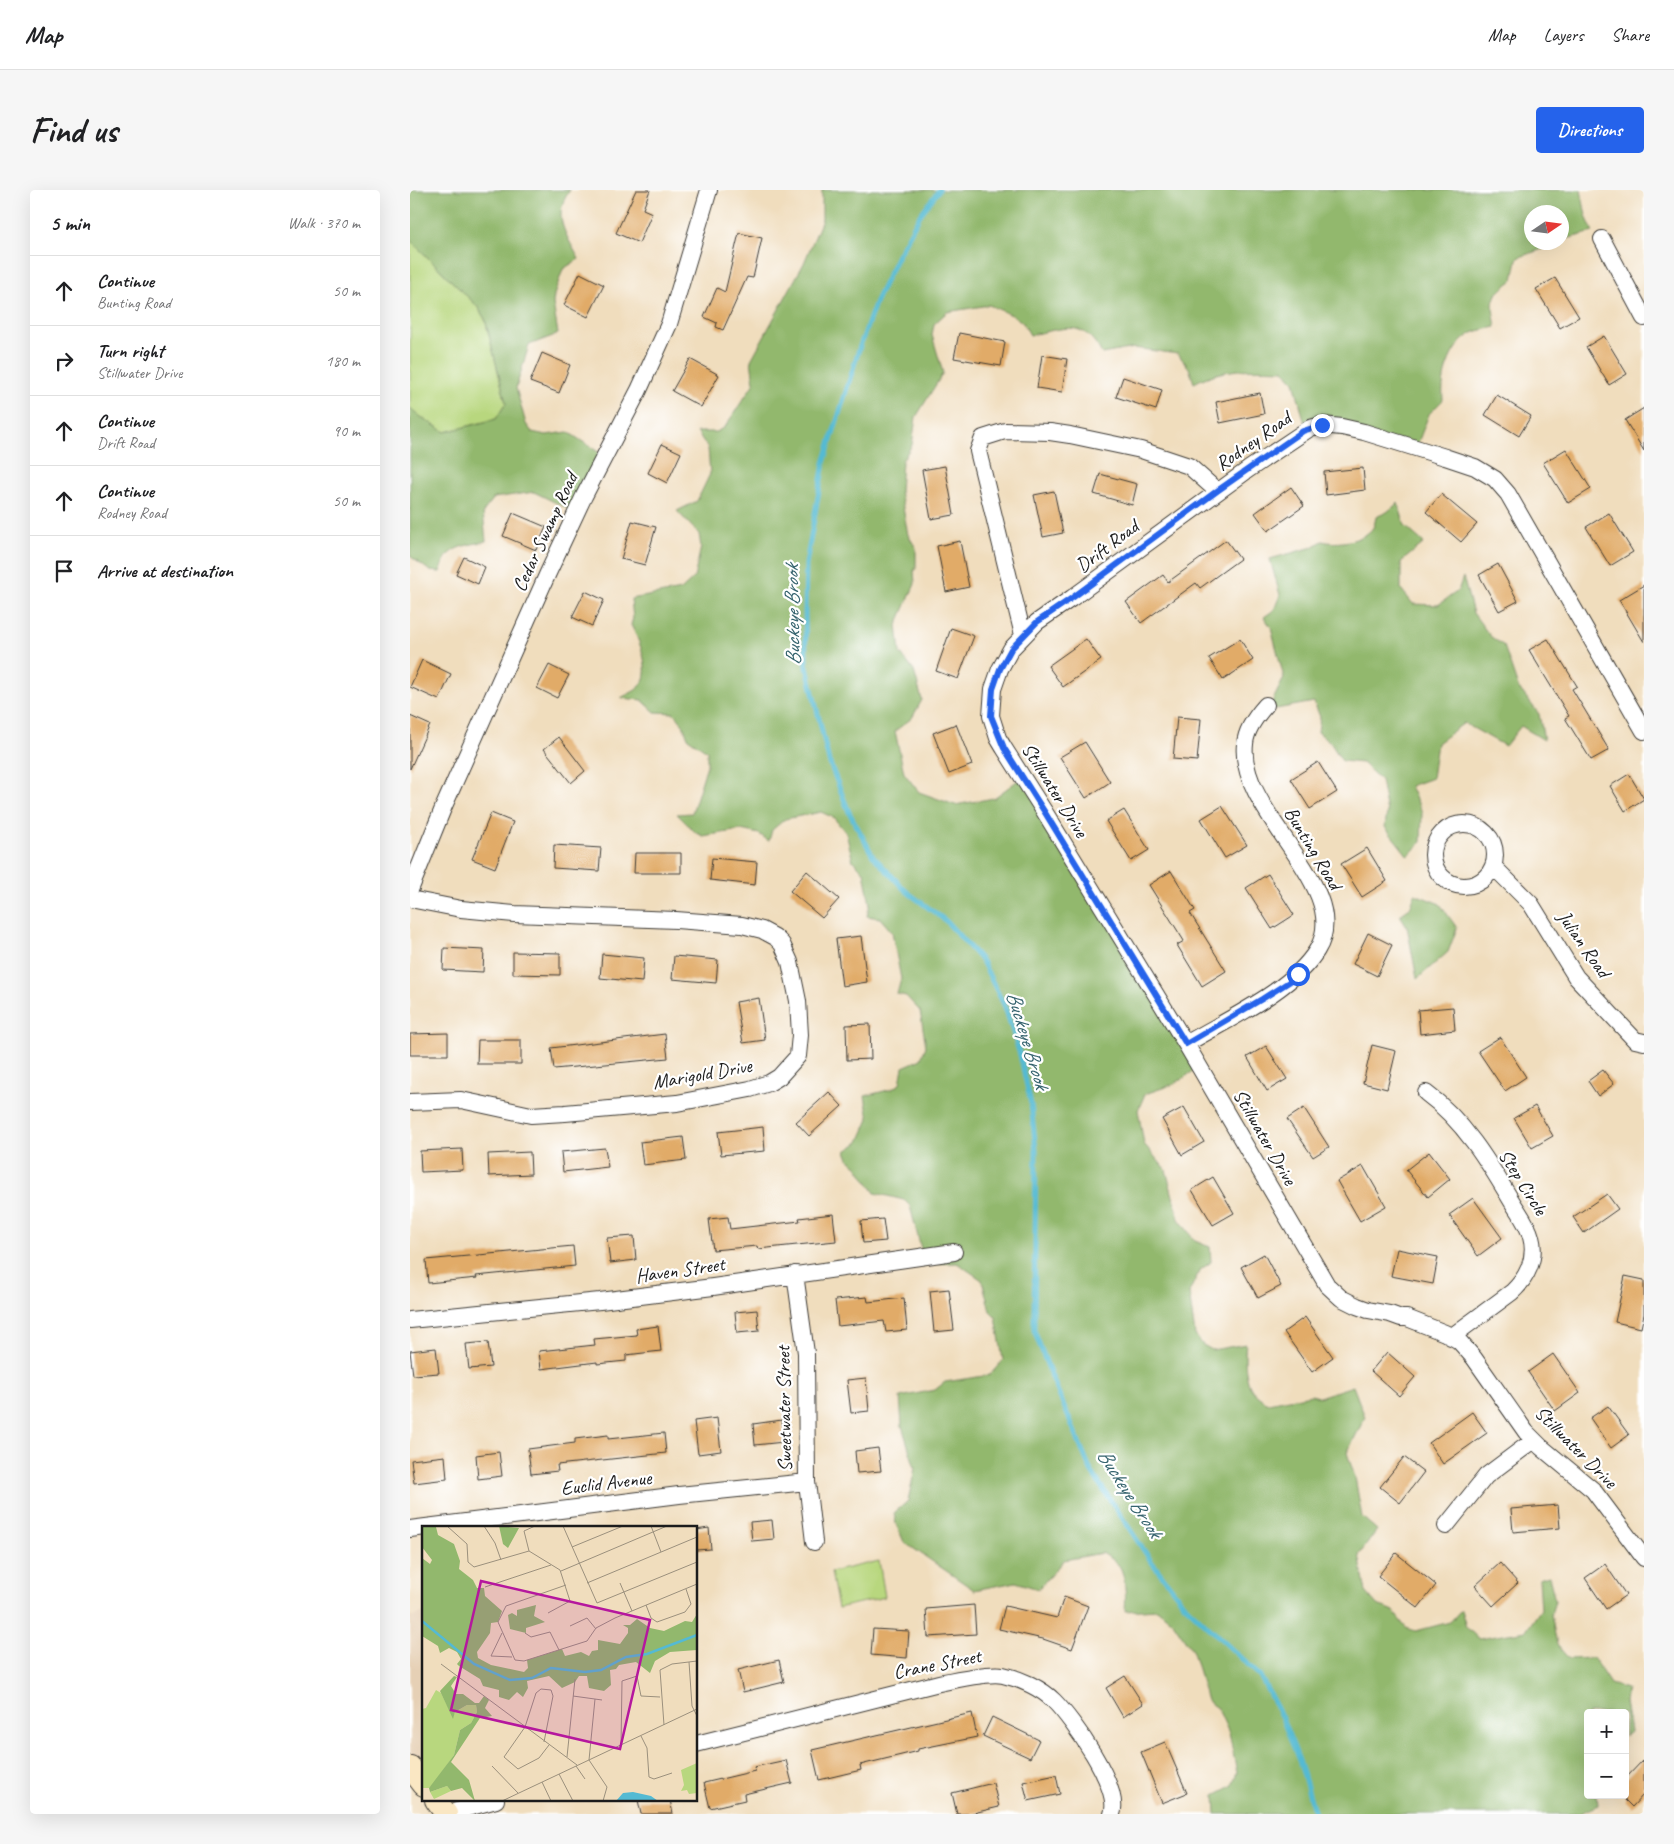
<!DOCTYPE html>
<html lang="en">
<head>
<meta charset="utf-8">
<style>
	:root { --surface:#fff; --page:#f6f6f6; --text:#202124; --muted:#757577; --line:#e0e0e0; --accent:#2563eb }
	body { margin:0; font-family:Caveat,sans-serif; background:var(--page); color:var(--text) }
	.controls { position:absolute; right:15px; bottom:15px; display:grid; overflow:hidden; border-radius:5px; box-shadow:0 5px 20px #0002 }
	.controls button { width:45px; height:45px; display:grid; place-items:center; padding:0; border:0; border-bottom:1px solid var(--line); background:var(--surface); color:var(--text); font:25px sans-serif }
	.compass { position:absolute; left:1114px; top:15px; width:45px; height:45px; border-radius:50%; background:var(--surface); box-shadow:0 5px 20px #0002; rotate:77deg }
	.stop { position:absolute; width:15px; height:15px; margin:-11px; border:4px solid #2563eb; border-radius:50%; background:#fff }
	.stop.end { background:#2563eb; border-color:#fff; box-shadow:0 1px 5px #0008 }
	.list { margin:0; padding:0; list-style:none }
	h2 { display:flex; justify-content:space-between; align-items:center; height:65px; margin:0; padding:0 20px; font-size:21px }
	h2 small { font-size:16px; font-weight:400; color:var(--muted) }
	.list li { display:grid; grid-template-columns:32px 1fr auto; gap:15px; align-items:center; box-sizing:border-box; height:70px; padding:0 20px; border-top:1px solid var(--line) }
	.list b { display:block; font-size:19px; white-space:nowrap }
	.list p { margin:0; font-size:16px; white-space:nowrap; color:var(--muted) }
	.list em { font-size:16px; font-style:normal; color:var(--muted) }
	.icon { flex:none; width:28px; height:28px; fill:none; stroke:currentColor; stroke-width:2; stroke-linecap:round; stroke-linejoin:round }
	.map { position:relative; flex:none; width:1234px; height:1624px; overflow:hidden; border-radius:5px }
	header { display:flex; align-items:center; gap:30px; box-sizing:border-box; height:70px; padding:0 25px; background:var(--surface); border-bottom:1px solid var(--line) }
	header strong { font-size:24px }
	nav { display:flex; gap:28px; margin-inline-start:auto; font-size:18px }
	.intro { display:flex; align-items:center; justify-content:space-between; box-sizing:border-box; height:120px; padding:0 30px }
	h1 { margin:0; font-size:35px }
	.button { padding:12px 22px; border-radius:5px; background:var(--accent); color:#fff; font-size:18px; font-weight:700 }
	main { display:flex; gap:30px; padding:0 30px }
	aside { flex:1; background:var(--surface); border-radius:5px; box-shadow:0 5px 20px #0002 }
	.map>svg:first-child { display:block }
	.built { fill:#e6d0b5 }
	.green { fill:#b8d77e; stroke:#6a7a4d }
	.forest { fill:#92b86d; stroke:#576a44 }
	.lines { fill:none; stroke-linecap:round; stroke-linejoin:round }
	.stream { stroke:#54bad3; stroke-width:5 }
	.building { fill:#e1ab68 }
	.street-casing { stroke:#3c3934; stroke-width:18 }
	.secondary-casing { stroke:#3c3934; stroke-width:24 }
	.street { stroke:#fff; stroke-width:16 }
	.secondary { stroke:#fae7c3; stroke-width:22 }
	.route { stroke:#2563eb; stroke-width:6 }
	.labels { text-anchor:middle; dominant-baseline:central; stroke-width:4.5; stroke-linejoin:round; paint-order:stroke }
	.street-label { font-size:20px; fill:#1c1c1c; stroke:#fff }
	.water-label { font-size:21px; font-style:italic; fill:#35636e; stroke:#fff }
	.inset-river { fill:none; stroke:#54bad3; stroke-width:2.5 }
	.inset-road { fill:none; stroke:#9b907d; stroke-width:1 }
	.view { fill:#b5179e; fill-opacity:0.15; stroke:#b5179e; stroke-width:2.5 }
	.inset-edge { fill:none; stroke:#1c1c1c; stroke-width:2.5 }
</style>
</head>
<body>
<header>
<strong>Map</strong>
<nav><a>Map</a><a>Layers</a><a>Share</a></nav>
</header>
<div class="intro"><h1>Find us</h1><a class="button">Directions</a></div>
<main>
<aside>
<h2>5 min<small>Walk · 370 m</small></h2>
<ul class="list">
<li><svg class="icon" aria-label="ahead" viewBox="0 0 24 24"><path d="M12 20V5M6 11l6-6 6 6"/></svg><div><b>Continue</b><p>Bunting Road</p></div><em>50 m</em></li>
<li><svg class="icon" aria-label="right" viewBox="0 0 24 24"><path d="M7 20v-9h11M14 6l5 5-5 5"/></svg><div><b>Turn right</b><p>Stillwater Drive</p></div><em>180 m</em></li>
<li><svg class="icon" aria-label="ahead" viewBox="0 0 24 24"><path d="M12 20V5M6 11l6-6 6 6"/></svg><div><b>Continue</b><p>Drift Road</p></div><em>90 m</em></li>
<li><svg class="icon" aria-label="ahead" viewBox="0 0 24 24"><path d="M12 20V5M6 11l6-6 6 6"/></svg><div><b>Continue</b><p>Rodney Road</p></div><em>50 m</em></li>
<li><svg class="icon" aria-label="arrive" viewBox="0 0 24 24"><path d="M6 21V4h12l-3 4 3 4H6"/></svg><div><b>Arrive at destination</b></div></li>
</ul>
</aside>
<div class="map">
<svg width="1234" height="1624" viewBox="0 0 1234 1624">
	<rect width="100%" height="100%" fill="#fff"/>
	<filter id="ink" filterUnits="userSpaceOnUse"><feTurbulence type="fractalNoise" baseFrequency=".02" numOctaves="2"/><feDisplacementMap in="SourceGraphic" scale="10" xChannelSelector="R" yChannelSelector="G"/><feConvolveMatrix kernelMatrix="1 2 1 2 8 2 1 2 1" color-interpolation-filters="sRGB"/></filter>
	<filter id="wash" filterUnits="userSpaceOnUse"><feTurbulence type="fractalNoise" baseFrequency=".0096" numOctaves="4" result="noise"/><feDisplacementMap in="SourceGraphic" scale="20" xChannelSelector="R" yChannelSelector="G"/><feGaussianBlur stdDeviation="1.12" result="paint"/><feColorMatrix in="noise" values="0 0 0 0 0 0 0 0 0 0 0 0 0 0 0 0 0 1.4 0 .05"/><feComposite in="paint" operator="in"/></filter>
	<g filter="url(#wash)">
		<rect width="100%" height="100%" fill="#f0ddbd"/>
		<path class="built" d="M14 1422V1596L0 1577V1427Z"/>
		<path class="green" d="M0 50 67 116 75 129 96 213 86 229 35 242 11 227 0 218Z
			M469 1371 475 1407 428 1418 421 1382Z"/>
		<path class="forest" d="M0 0H160C141 26 156 44 169 69L153 79 144 105 143 113 148 144 119 155 106 198 116 234 122 242 136 245 158 242 196 267 165 322 124 302 84 308 73 322 76 351C52 357 37 355 30 382L20 381 0 366V218L11 227 35 242 86 229 96 213 75 129 67 116 0 50Z
			M412 0H1171L1176 26 1183 42 1152 50V22H1122V52L1143 53C1134 61 1118 62 1107 69L1103 90C1080 108 1081 108 1086 137 1078 139 1066 140 1059 145 1039 158 1031 187 1033 210L1019 224 1006 258 896 238 884 191 874 180C842 179 814 177 784 193L779 178 768 164 724 158 692 164C673 127 654 139 620 145L613 133 604 126 579 115 537 122 524 134 522 145 533 183 506 227 502 255 492 271 490 301 498 345 506 358V380H504L505 394 487 435 490 463 504 481 512 510 502 528 485 541 494 583 509 602 545 615 584 608 611 588 790 877 764 894 735 904 728 920 734 954 756 980 769 1029 785 1051 800 1057 801 1072 790 1080 779 1102 785 1145 793 1155 802 1160 836 1154C834 1165 835 1187 840 1197 844 1204 851 1209 858 1213L901 1205 909 1207 943 1196 955 1227 937 1263 945 1287 952 1327 967 1340 949 1365 956 1402 967 1415 982 1420 996 1438 1006 1441 1040 1432 1051 1420 1056 1437 1069 1449 1116 1441 1131 1419 1129 1389 1139 1386 1145 1411 1141 1424 1147 1455 1159 1469 1183 1468 1200 1494 1217 1499 1215 1512 1220 1542 1215 1546V1523H1178V1605H1187L1188 1615 1168 1624H806L805 1605 822 1596 827 1583 819 1543 808 1519 797 1511 783 1462 763 1432 747 1419 715 1421C716 1409 716 1391 711 1379 708 1372 699 1367 692 1363L654 1370 628 1399 606 1392 564 1400 494 1352 486 1334 484 1323 498 1311 505 1278 492 1236 490 1207 525 1200 535 1192 580 1185 593 1170 586 1127 580 1121 572 1090 547 1073 515 1074 500 1016 494 1010 465 1003 447 976 440 971 436 961 449 952 459 929 455 906 482 899 490 894 493 877 511 869 516 856 510 821 496 806 487 804 491 789 482 742 470 728 457 726 460 714 454 682 443 671 436 643 424 628 411 622 375 629 362 640 359 651 349 644 331 640 293 646 285 642 267 624 282 623 297 575V561L278 548 273 534 264 523 245 522 232 510 211 508C217 504 227 501 231 495 242 480 229 450 221 435L223 428 221 409 271 400 284 388 291 357 289 344 267 321 287 311 300 284 298 258 287 242H306L315 237 344 193 341 170 394 73 412 30Z
			M988 313 995 336 1014 353 991 372V399L1003 414 1028 415 1048 401 1053 387 1063 423 1080 446 1094 456 1108 497 1129 524 1134 550 1111 536 1095 556 1054 533 1027 553 1022 588 1000 596 1012 622 1011 652 998 666 975 637 977 622 971 590 952 573 932 571 920 552 908 542 910 527 904 512 866 519 860 516 874 488 861 437 854 427 864 420 870 405 860 369 903 357 912 351C927 355 952 351 962 339 965 335 965 331 966 327L977 322Z
			M1005 704 1030 714 1047 738 1038 762 1007 789 997 736 990 725 1000 718Z"/>
		<g class="lines">
			<path class="stream" d="M529 0 510 25 487 67 466 111 450 156 414 273 396 374 395 422 396 473 419 571 439 622 463 666 496 701 536 731 572 771 595 817 610 865 621 914 626 960 624 1140 641 1185 681 1281 741 1371 773 1413 850 1486 872 1528 890 1573 905 1624"/>
		</g>
		<g id="blocks">
			<path class="building" d="M226 0H240L233 19 242 23 229 53 206 43Z
				M329 43 352 48 343 88 337 87 313 140 306 137 307 133 294 127 307 98 315 102Z
				M170 83 194 95 178 127 154 115Z
				M1145 88 1169 127 1150 138 1126 99Z
				M549 143 595 152 591 176 544 168Z
				M1194 146 1217 184 1199 195 1176 157Z
				M132 163 160 175 149 203 120 192Z
				M632 165 657 169 652 202 627 198Z
				M280 169 309 185 291 217 262 201Z
				M713 187 752 200 746 220 706 207Z
				M850 203 854 224 810 233 806 212Z
				M1087 205 1121 226 1109 246 1075 225Z
				M1234 218V261L1215 230Z
				M252 254 271 263 257 293 238 283Z
				M1156 259 1181 299 1158 313 1133 273Z
				M535 276 544 325 521 329 512 280Z
				M953 278 955 300 916 305 914 282Z
				M690 284 727 294 722 315 684 304Z
				M881 297 894 316 858 341 845 323Z
				M644 301 653 343 633 347 624 305Z
				M1031 304 1067 334 1051 352 1016 322Z
				M103 323 136 337 126 360 93 346Z
				M1199 323 1223 362 1200 376 1176 337Z
				M222 331 246 337 235 375 211 369Z
				M816 350 830 369 790 398 786 393 731 433 716 412 753 385 758 392Z
				M550 351 559 397 536 402 527 356Z
				M54 367 75 377 68 394 46 384Z
				M1088 374 1108 411 1089 421 1069 385Z
				M1234 395V452L1209 410Z
				M175 401 194 410 182 436 162 427Z
				M541 438 564 446 548 489 526 481Z
				M676 449 691 470 653 497 638 476Z
				M830 449 843 470 813 490 799 468Z
				M1138 449 1167 496 1162 499 1199 560 1181 570 1155 528 1159 526 1119 460Z
				M12 470 41 484 29 510 0 497Z
				M139 475 159 485 147 508 127 498Z
				M0 526 20 535 0 579Z
				M767 527 791 529 787 571 763 569Z
				M546 534 562 575 539 584 523 543Z
				M149 547 175 581 161 593 134 559Z
				M675 552 700 592 676 608 650 567Z
				M908 572 927 602 900 619 881 589Z
				M1219 584 1234 609 1215 621 1200 596Z
				M812 616 837 655 815 668 791 629Z
				M714 620 739 660 721 671 696 631Z
				M81 623 103 632 85 678 62 669Z
				M144 655 191 658 189 681 143 678Z
				M957 658 977 691 952 707 931 674Z
				M225 663H271V683H224Z
				M302 668 347 672 345 695 300 690Z
				M397 681 429 709 412 728 380 701Z
				M761 681 785 720 780 723 816 781 792 796 767 755 774 751 739 695Z
				M858 684 884 725 862 739 836 698Z
				M958 743 982 755 967 786 943 774Z
				M451 746 457 792 432 796 426 749Z
				M34 758 74 760 73 782 33 780Z
				M103 762 150 763V785L103 784Z
				M192 764 234 768 232 792 190 788Z
				M264 766 308 770 306 793 262 789Z
				M349 808 355 850 333 853 326 812Z
				M1043 817 1045 840 1010 844 1008 820Z
				M460 834 461 869 437 870 436 835Z
				M38 843V865H0V844Z
				M255 844 258 868 144 879 141 858Z
				M1090 847 1116 887 1095 901 1068 861Z
				M68 850H111V874H67Z
				M962 855 986 861 977 899 953 893Z
				M856 856 877 889 857 901 837 867Z
				M1193 880 1204 894 1188 906 1178 891Z
				M419 902 432 916 399 946 386 932Z
				M1125 916 1143 946 1122 958 1104 928Z
				M774 917 794 952 772 965 752 929Z
				M894 918 919 957 903 967 877 929Z
				M353 937 355 961 311 965 308 942Z
				M273 947 276 970 233 975 230 952Z
				M195 958 198 977 153 982 151 962Z
				M52 959 53 980 11 982 10 961Z
				M120 962 121 984 79 986 78 964Z
				M1019 962 1040 989 1018 1007 996 980Z
				M953 976 976 1016 950 1031 927 991Z
				M803 987 824 1023 803 1035 782 1000Z
				M1197 1004 1208 1019 1174 1043 1163 1027Z
				M1063 1008 1092 1048 1068 1066 1039 1025Z
				M423 1024 426 1051 348 1059 347 1056 303 1060 299 1029 318 1027 320 1039 390 1031 389 1028Z
				M473 1029 476 1051 453 1053 451 1031Z
				M224 1046 226 1070 200 1073 197 1048Z
				M163 1056 165 1076 66 1086 67 1088 18 1093 16 1070Z
				M987 1059 1028 1067 1023 1094 981 1086Z
				M854 1064 871 1096 848 1108 831 1077Z
				M1215 1086 1234 1090V1124L1231 1138 1205 1132Z
				M539 1099 544 1140 524 1142 520 1101Z
				M457 1107 458 1112 494 1108 497 1140 476 1142 474 1131 428 1136 425 1110Z
				M347 1120 349 1141 327 1143 325 1122Z
				M895 1127 923 1167 902 1182 874 1142Z
				M248 1136 251 1161 216 1165V1171L187 1174V1172L131 1179 129 1161 185 1155 184 1149 227 1145 226 1139Z
				M78 1152 81 1177 59 1179 56 1154Z
				M26 1158 29 1183 3 1185 0 1161Z
				M977 1162 1005 1187 989 1206 961 1181Z
				M1143 1164 1170 1203 1145 1221 1118 1182Z
				M456 1188 459 1221 441 1223 437 1190Z
				M1198 1216 1219 1245 1201 1258 1180 1228Z
				M1062 1222 1077 1243 1033 1274 1019 1253Z
				M307 1228 311 1261 288 1264 284 1231Z
				M372 1230 374 1252 345 1255 343 1234Z
				M254 1243 256 1263 147 1275 148 1281 121 1284 118 1259 165 1253V1249L198 1245V1249Z
				M468 1258 471 1281 447 1283 445 1261Z
				M89 1262 92 1286 68 1289 66 1265Z
				M35 1266 37 1289 4 1293 1 1270Z
				M994 1267 1014 1282 990 1313 970 1297Z
				M1148 1315 1150 1338 1103 1342 1101 1319Z
				M362 1330 364 1349 342 1351 340 1332Z
				M299 1338 301 1359 286 1360V1340Z
				M986 1363 1026 1395 1008 1418 968 1386Z
				M1090 1373 1108 1393 1083 1416 1065 1396Z
				M1195 1374 1216 1405 1196 1419 1175 1388Z
				M654 1407 678 1416 662 1459 633 1449 589 1439 595 1416 647 1428Z
				M564 1415 566 1444 518 1447 516 1419Z
				M463 1439 499 1441 497 1468 461 1465Z
				M369 1470 374 1492 333 1502 328 1480Z
				M715 1486 733 1514 713 1527 696 1498Z
				M562 1523 567 1547 508 1559V1561L450 1575 451 1580 409 1590 402 1560Z
				M582 1527 629 1550 620 1568 573 1546Z
				M755 1552 777 1603 752 1613 731 1562Z
				M1234 1569V1604L1222 1617 1215 1610V1589Z
				M376 1570 382 1593 334 1604 335 1610 300 1618 294 1593 345 1581 344 1577Z
				M646 1585 650 1604 618 1611 613 1592Z
				M583 1593 589 1617 559 1624H547L542 1603Z
				M228 1610H260L263 1624H231Z"/>
		</g>
	</g>
	<g filter="url(#ink)">
		<use href="#blocks" fill-opacity="0" stroke="#3c3934" stroke-width="1"/>
		<g class="lines">
			<defs>
				<path id="street" d="M1192 49 1234 128
					M613 445 568 261 573 248 595 241 640 242 660 245 731 260 779 276 807 301
					M1234 541 1098 304 1085 289 1065 277 1035 267 954 242 932 237 912 235 900 238 839 279 662 408 627 432 601 459 590 479 583 499 581 526 588 548 594 558 634 621 776 854 917 1095 931 1108 947 1116 958 1120 980 1124 991 1128H997L1035 1143 1049 1151 1064 1168 1116 1242 1131 1257 1183 1300 1234 1368
					M1023 665a31 31 0 1 1 62 0a31 31 0 1 1-62 0Z
					M1083 676 1121 714 1166 787 1225 850 1234 852
					M0 700 34 616 138 383 174 306 229 200 259 134 299 0
					M0 709 51 719 104 724 266 730 332 735 352 740 365 747 372 754 380 772 388 811 390 845 388 866 369 887 359 893 340 899 267 913 155 923 121 925 51 910 0 912
					M776 854C816 830 883 800 907 760 945 698 827 623 835 554 836 539 847 525 856 515
					M1016 903C1053 930 1078 971 1101 1010 1108 1022 1118 1034 1121 1047 1127 1068 1117 1088 1102 1102L1041 1147
					M385 1084 396 1163 397 1292 404 1352
					M0 1130 190 1111 303 1097 544 1062
					M1036 1336 1076 1286 1124 1250
					M0 1339 269 1305 397 1292
					M286 1554 529 1493C543 1490 580 1482 593 1485 611 1489 631 1498 644 1511 662 1529 712 1598 702 1624
					M36 1624 86 1610"/>
				<path id="secondary" d="M0 1577 14 1595
					M26 1610 36 1624"/>
			</defs>
			<use href="#street" class="street-casing"/>
			<use href="#secondary" class="secondary-casing"/>
			<use href="#street" class="street"/>
			<use href="#secondary" class="secondary"/>
		</g>
	</g>
	<g class="lines" filter="url(#ink)">
		<path class="route" d="M888 784 882 790 852 809 776 854 634 621 594 558 581 526 583 499 590 479 601 459 627 432 662 408 807 301 893 241 912 235"/>
	</g>
	<g class="labels">
		<g class="street-label">
			<text transform="translate(843 251) rotate(-35)">Rodney Road</text>
			<text transform="translate(135 342) rotate(-65)">Cedar Swamp Road</text>
			<text transform="translate(697 356) rotate(-37)">Drift Road</text>
			<text transform="translate(645 600) rotate(58)">Stillwater Drive</text>
			<text transform="translate(903 658) rotate(59)">Bunting Road</text>
			<text transform="translate(1174 754) rotate(55)">Julian Road</text>
			<text transform="translate(292 884) rotate(-10)">Marigold Drive</text>
			<text transform="translate(855 947) rotate(60)">Stillwater Drive</text>
			<text transform="translate(1113 992) rotate(58)">Step Circle</text>
			<text transform="translate(270 1080) rotate(-8)">Haven Street</text>
			<text transform="translate(374 1219) rotate(-91)">Sweetwater Street</text>
			<text transform="translate(1166 1257) rotate(45)">Stillwater Drive</text>
			<text transform="translate(196 1293) rotate(-7)">Euclid Avenue</text>
			<text transform="translate(527 1474) rotate(-11)">Crane Street</text>
		</g>
		<g class="water-label">
			<text transform="translate(382 425) rotate(-91)">Buckeye Brook</text>
			<text transform="translate(618 850) rotate(73)">Buckeye Brook</text>
			<text transform="translate(720 1303) rotate(57)">Buckeye Brook</text>
		</g>
	</g>
	<g transform="translate(12 1336)">
		<rect width="275" height="275" fill="#f0ddbd"/>
		<path d="M14 164 19 167 31 191 33 186 45 179H54L55 186 49 197 38 204 32 229 11 258 7 262H0V183L4 182ZM275 237V267L267 268 265 264 259 265 262 259 259 244ZM25 260 29 265 12 273 8 266Z" fill="#b8d77e"/>
		<path d="M0 0 14 1 16 9 32 18 38 35 37 43 51 54 55 62H62L63 70 80 85 76 96 69 97 68 107 55 126 56 132 69 139 102 146 106 142 105 134 140 123 143 130 159 126 167 130 170 125 176 124V114L198 118 206 107V102L201 99H208L215 93 228 102 242 105 263 95 270 96 275 88V124L248 126 233 135 228 147 214 136 197 139 194 143 188 144 189 159 182 165 167 162 165 150H157L153 156 140 162 127 150 105 155 106 162 101 171 95 166 87 174 77 171V164L61 160 58 153 37 140 35 138 39 133 35 126 27 122 18 127 16 120 0 110V32L8 38 10 34 0 21ZM77 0 97 2 86 22 81 18ZM114 79 112 90 123 96 104 102V107L88 103 86 89 90 87 95 90V84ZM32 150 35 151 29 160 34 168H41L53 177H57L62 170 67 174 63 182 70 190 58 192 29 236 47 254 53 275 40 262 29 265 25 260 8 266 7 262 32 229 38 204 49 197 55 186 54 179H45L33 186 31 193 18 165Z" fill="#92b86d"/>
		<path d="M211 266 229 270 236 275H194L201 267Z" fill="#54bad3"/>
		<path class="inset-river" d="M0 95 52 138 88 154 110 152 129 142 163 146 179 144 204 131 225 128 275 109"/>
		<path class="inset-road" d="M25 0 45 18 46 36 52 41 107 25M62 0 73 17 79 34M113 0 102 5 107 25 138 44 148 75 126 87M141 0 175 77 275 36M229 0 239 26M150 21 201 0M139 45 245 0M165 57 275 11M198 57 210 85M144 59 84 80 76 96 93 134 102 135 165 115 174 102 193 92 275 58M63 61 129 39M224 79 229 92 235 96 263 86 269 78 264 63M148 100 165 92 174 103M80 107 69 130 90 131M103 107 109 111 128 106 137 124M267 136 270 180 275 190M19 138 155 239M151 170 180 174M173 173 167 234 185 261 181 275M242 199 238 144 250 138 275 135M219 210 225 222 227 251 232 253 250 247M122 216 131 170 129 164 119 163 114 167 103 201 82 231 96 243 117 232 127 219M199 219 200 155 215 150 219 170 238 171M145 231 153 153M70 240 96 267M154 240 163 253M137 248 151 275M120 256 129 275M80 275 275 183"/>
		<path class="view" d="M59 55 228 94 198 223 29 184Z"/>
		<rect width="275" height="275" class="inset-edge"/>
	</g>
</svg>
<div class="controls">
<button>+</button>
<button>−</button>
</div>
<svg class="compass" viewBox="-18 -18 36 36"><path d="M0-13l5 13h-10z" fill="#e53935"/><path d="M0 13l5-13h-10z" fill="#757577"/></svg>
<div class="stop" style="left:888px;top:784px"></div>
<div class="stop end" style="left:912px;top:235px"></div>
</div>
</main>
</body>
</html>
